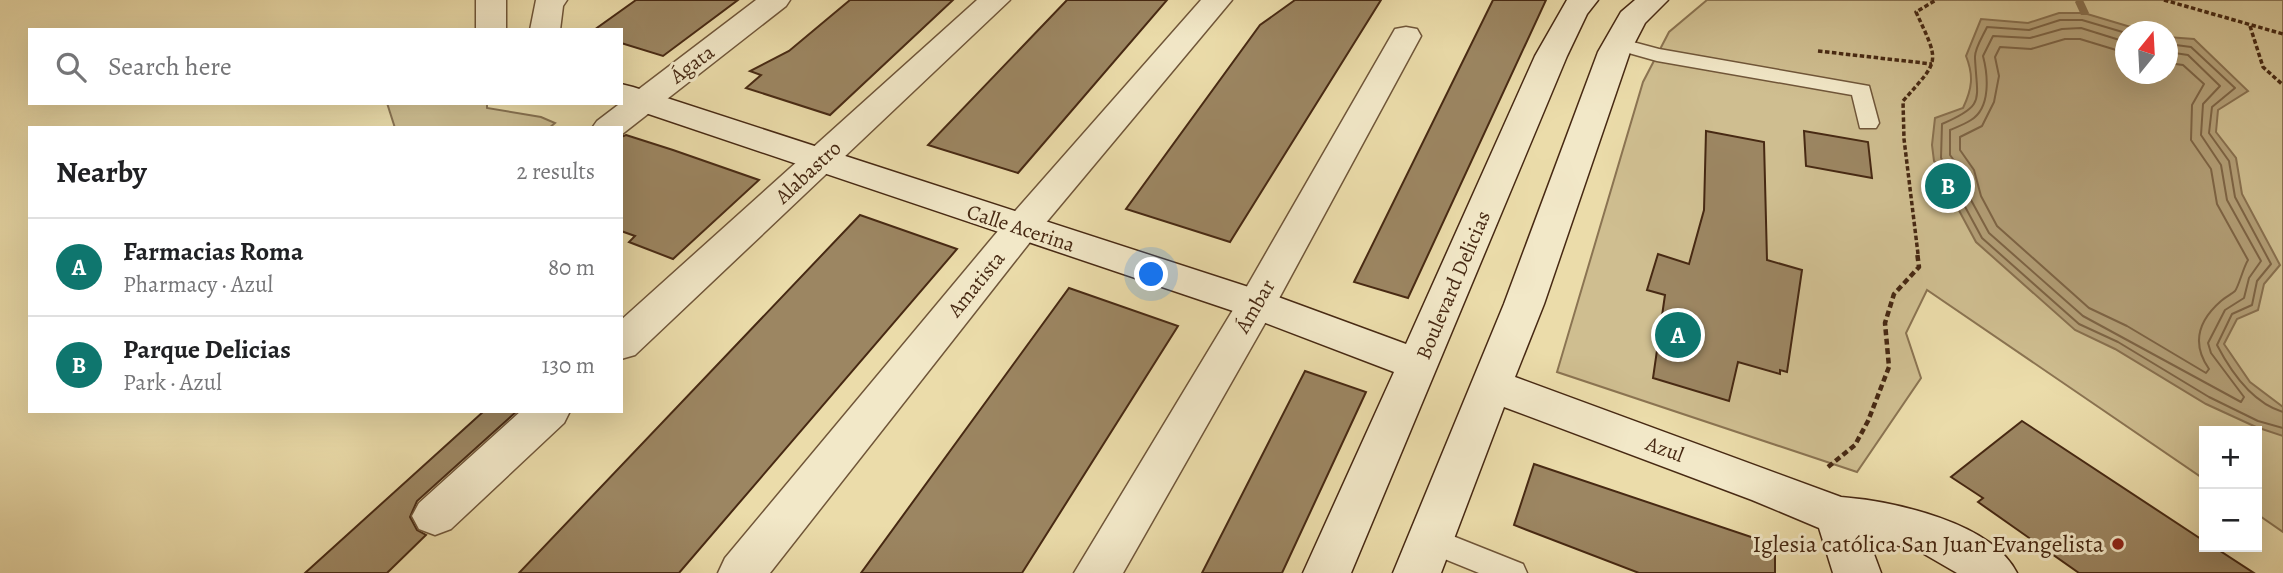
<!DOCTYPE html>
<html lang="en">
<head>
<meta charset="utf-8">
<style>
	:root { --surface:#fff; --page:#f2f2f2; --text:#202124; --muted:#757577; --line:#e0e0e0; --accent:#0f766e }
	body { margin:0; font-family:Alegreya,serif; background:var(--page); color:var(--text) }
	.controls { position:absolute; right:21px; bottom:21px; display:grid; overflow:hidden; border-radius:0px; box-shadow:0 7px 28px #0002 }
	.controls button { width:63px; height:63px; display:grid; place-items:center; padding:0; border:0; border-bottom:2px solid var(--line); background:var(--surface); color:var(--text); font:35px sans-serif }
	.compass { position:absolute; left:2115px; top:21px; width:63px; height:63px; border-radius:50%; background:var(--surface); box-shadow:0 7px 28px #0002; rotate:18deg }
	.you { position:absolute; left:1152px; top:275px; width:24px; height:24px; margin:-18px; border:5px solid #fff; border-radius:50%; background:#1a73e8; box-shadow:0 0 0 10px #1a73e833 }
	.badge { display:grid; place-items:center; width:46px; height:46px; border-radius:50%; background:var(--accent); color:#fff; font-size:23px; font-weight:700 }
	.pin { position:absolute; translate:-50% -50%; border:4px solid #fff; box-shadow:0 2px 7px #0006 }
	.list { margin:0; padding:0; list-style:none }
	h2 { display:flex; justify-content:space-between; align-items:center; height:91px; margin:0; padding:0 28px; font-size:30px }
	h2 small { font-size:23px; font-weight:400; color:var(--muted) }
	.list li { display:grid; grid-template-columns:46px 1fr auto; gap:21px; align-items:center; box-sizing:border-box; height:98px; padding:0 28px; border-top:2px solid var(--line) }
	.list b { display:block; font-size:26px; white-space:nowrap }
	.list p { margin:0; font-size:23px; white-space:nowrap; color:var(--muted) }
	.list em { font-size:23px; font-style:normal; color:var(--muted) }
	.icon { flex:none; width:38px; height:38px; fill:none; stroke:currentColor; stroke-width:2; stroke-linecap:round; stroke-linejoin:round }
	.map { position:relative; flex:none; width:2283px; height:573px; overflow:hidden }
	.search { position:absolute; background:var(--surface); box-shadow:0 7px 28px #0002; left:28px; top:28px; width:595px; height:77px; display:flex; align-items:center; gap:18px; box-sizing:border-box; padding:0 24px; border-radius:0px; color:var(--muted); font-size:26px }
	.panel { position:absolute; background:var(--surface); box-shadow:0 7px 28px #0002; left:28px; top:126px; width:595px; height:287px; border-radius:0px }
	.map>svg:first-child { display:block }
	.green { fill:#cfbe90; stroke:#8b7452; stroke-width:2; fill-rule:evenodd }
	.water { fill:#b39f77; stroke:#88704f; stroke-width:2 }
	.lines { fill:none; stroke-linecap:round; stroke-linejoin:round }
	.shore { stroke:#7d6445; stroke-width:2 }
	.stream { fill:#88704f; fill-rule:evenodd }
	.building { fill:#9c8662; stroke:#472913; stroke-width:2 }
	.lane-casing { stroke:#705639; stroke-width:3 }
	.street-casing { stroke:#705639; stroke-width:3 }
	.secondary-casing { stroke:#472913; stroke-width:3 }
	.path-far1 { stroke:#472913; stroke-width:3.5; stroke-dasharray:4.5 2.5; stroke-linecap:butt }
	.path { stroke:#472913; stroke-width:4.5; stroke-dasharray:6 3.5; stroke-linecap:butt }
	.lane { fill:#f2e8c8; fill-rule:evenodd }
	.street { fill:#f2e8c8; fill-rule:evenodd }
	.secondary { fill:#f2e8c8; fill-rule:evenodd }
	.poi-dot { fill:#8f2418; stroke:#f2e8c8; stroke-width:2.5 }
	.labels { text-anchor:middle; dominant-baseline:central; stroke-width:6; stroke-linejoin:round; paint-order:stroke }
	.street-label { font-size:21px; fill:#472913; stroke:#f2e8c8 }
	.near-poi-label { font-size:24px; fill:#472913; stroke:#f2e8c8; text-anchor:end }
</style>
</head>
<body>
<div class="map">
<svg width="2283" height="573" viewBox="0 0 2283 573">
	<rect width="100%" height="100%" fill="#ebdcaa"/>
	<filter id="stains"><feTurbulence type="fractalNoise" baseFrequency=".00286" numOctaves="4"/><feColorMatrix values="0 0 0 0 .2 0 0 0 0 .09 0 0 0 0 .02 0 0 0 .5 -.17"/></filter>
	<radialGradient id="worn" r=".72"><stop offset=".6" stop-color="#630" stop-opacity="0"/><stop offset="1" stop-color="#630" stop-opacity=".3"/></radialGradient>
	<path class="green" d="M1707 0H2283V532L2257 514V431H2204V479L1927 290 1906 333 1921 378 1857 472 1557 372 1643 82 1669 32ZM2126 32H2168V74H2126Z
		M387 103H487V108L541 117 555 123 549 128H395Z"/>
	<path class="water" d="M2059 13H2084L2144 31 2126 32V74H2168V37L2194 39 2248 91 2218 110 2216 132 2236 158 2242 194 2280 265 2264 284 2258 310 2237 319 2224 344 2250 382 2283 407V436L2256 427 2206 404 2115 349 2075 330 1976 242 1956 205 1950 180 1934 161 1932 145 1935 118 1963 108C1972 89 1974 76 1966 56L1981 19 2028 23Z"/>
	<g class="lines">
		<path class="shore" d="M2126 33 2082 20H2060L2029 30 1987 27C1983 36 1974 49 1975 58 1977 101 1986 105 1942 124L1941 158 1956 177 1963 203 1982 238 2079 324 2118 342 2209 397 2258 421 2283 428
			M2126 42 2081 28 2062 29 2030 38 1993 36 1983 56C1988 75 1991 108 1971 120 1965 124 1957 127 1950 130V155L1964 174 1971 200 1989 233 2083 316 2241 402 2244 397 2211 353 2208 343 2225 310 2244 298 2249 278 2261 261 2227 200 2221 165 2201 135 2203 104 2220 86 2188 55 2168 52
			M2168 44 2191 47 2235 88 2212 107 2209 133 2229 161 2235 197 2271 264 2257 281 2252 305 2232 314 2217 345C2231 372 2253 403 2283 412
			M2126 53 2080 39H2065L2031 49 2000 47 1995 57 1999 76 1994 102 1982 126 1960 137V150L1974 170 1981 196 1997 226 2089 308 2127 326 2206 373 2209 369C2191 343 2198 321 2221 301 2225 297 2232 294 2235 291 2239 286 2243 268 2248 260L2217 204 2211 169 2191 140 2192 105 2204 84 2183 65 2168 63"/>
		<path class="stream" d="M2077 0H2083L2089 13 2087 15H2081L2075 2Z"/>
	</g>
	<path class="building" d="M636 0H738L663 56 621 43V30H594Z
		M850 0H953L830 115 746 88 761 75 750 71 789 51Z
		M1067 0H1167L1018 173 928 145Z
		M1295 0H1381L1230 242 1126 209 1260 25Z
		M1493 0H1546L1408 298 1354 282Z
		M1706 131 1764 142 1767 260 1802 270 1787 372 1780 370V374L1738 362 1729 401 1653 378 1665 295 1647 290 1658 254 1689 264 1704 210Z
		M1804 131 1868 142 1872 178 1806 166Z
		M626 135 673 150 759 180 673 259 629 242 635 236 621 231V137Z
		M860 215 957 249 679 573H519Z
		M1069 288 1178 326 1022 573H861Z
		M1305 371 1366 392 1282 573H1202Z
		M484 411H517L417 501 410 517 417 530 426 535 387 573H305Z
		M2022 421 2204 541V547H2214L2254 573H2079L1978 502 1983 498 1951 477Z
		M1534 464 1775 545V573H1639L1514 525Z"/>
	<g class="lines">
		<defs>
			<path id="lane" d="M1618 38 1659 49 1869 86 1879 123 1876 128H1860L1852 95 1657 61 1611 48 1608 44 1611 40Z
				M1430 527 1523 564 1527 573H1479L1420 549 1415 540 1420 531Z"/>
			<path id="street" d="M476 0H506V30H476Z
				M536 0H567L563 6 560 30H530Z
				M756 0H790L786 6 621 135V128H592L597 121Z
				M977 0H1010L635 355 621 359V320Z
				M1201 0H1232L1034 237 770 573H718L725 558 1008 219Z
				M1406 27 1417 29 1421 36 1276 304 1123 573H1074L1242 295 1391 36 1395 29Z
				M521 411H570L564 423 451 529 435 535 419 529 412 516 419 503Z"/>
			<path id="secondary" d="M1567 0H1598L1587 14 1567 56 1351 573H1303L1394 372 1242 314 616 103H621V84L633 87 1270 294 1406 344 1535 56Z
				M1635 0H1668L1645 23 1630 52 1544 304 1515 377 1841 497C1892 501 1992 522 2017 573H1957L1919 551 1868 538 1881 573H1833L1819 528 1752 500 1504 407 1441 573H1393L1504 304 1598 52 1621 12Z"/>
		</defs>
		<use href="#lane" class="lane-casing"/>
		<use href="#street" class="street-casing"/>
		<use href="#secondary" class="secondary-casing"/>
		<path class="path-far1" d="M2164 0 2283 34
			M2250 26 2263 67 2283 85
			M1818 51 1932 64
			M1918 254 1904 139 1903 101C1940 59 1940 64 1916 12L1936 0"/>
		<path class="path" d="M1828 467 1855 445 1868 421 1889 367 1885 323 1894 294 1919 267 1917 252"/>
		<use href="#lane" class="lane"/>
		<use href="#street" class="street"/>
		<use href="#secondary" class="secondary"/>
	</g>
	<circle class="poi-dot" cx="2118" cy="544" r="7"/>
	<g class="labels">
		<g class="street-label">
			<text transform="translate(692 64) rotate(-37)">Ágata</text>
			<text transform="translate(808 172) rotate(-43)">Alabastro</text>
			<text transform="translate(1021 228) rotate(18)">Calle Acerina</text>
			<text transform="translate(976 284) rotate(-51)">Amatista</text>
			<text transform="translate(1453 285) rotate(-67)">Boulevard Delicias</text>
			<text transform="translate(1255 306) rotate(-60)">Ámbar</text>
			<text transform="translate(1665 449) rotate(20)">Azul</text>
		</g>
		<g class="near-poi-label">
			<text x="2104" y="544">Iglesia católica San Juan Evangelista</text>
		</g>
	</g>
	<rect width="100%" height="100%" filter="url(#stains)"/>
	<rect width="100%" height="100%" fill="url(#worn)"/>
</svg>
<div class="controls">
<button>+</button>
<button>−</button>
</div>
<svg class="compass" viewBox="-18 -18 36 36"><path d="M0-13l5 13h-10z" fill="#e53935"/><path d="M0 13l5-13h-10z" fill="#757577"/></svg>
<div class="you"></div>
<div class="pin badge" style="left:1678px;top:335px">A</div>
<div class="pin badge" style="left:1948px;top:186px">B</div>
<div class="search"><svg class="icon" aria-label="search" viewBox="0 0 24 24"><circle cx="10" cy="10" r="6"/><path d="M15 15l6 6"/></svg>Search here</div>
<section class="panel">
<h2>Nearby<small>2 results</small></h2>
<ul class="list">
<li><span class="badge">A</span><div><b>Farmacias Roma</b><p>Pharmacy · Azul</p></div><em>80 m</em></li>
<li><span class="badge">B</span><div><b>Parque Delicias</b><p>Park · Azul</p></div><em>130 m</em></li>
</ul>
</section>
</div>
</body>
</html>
